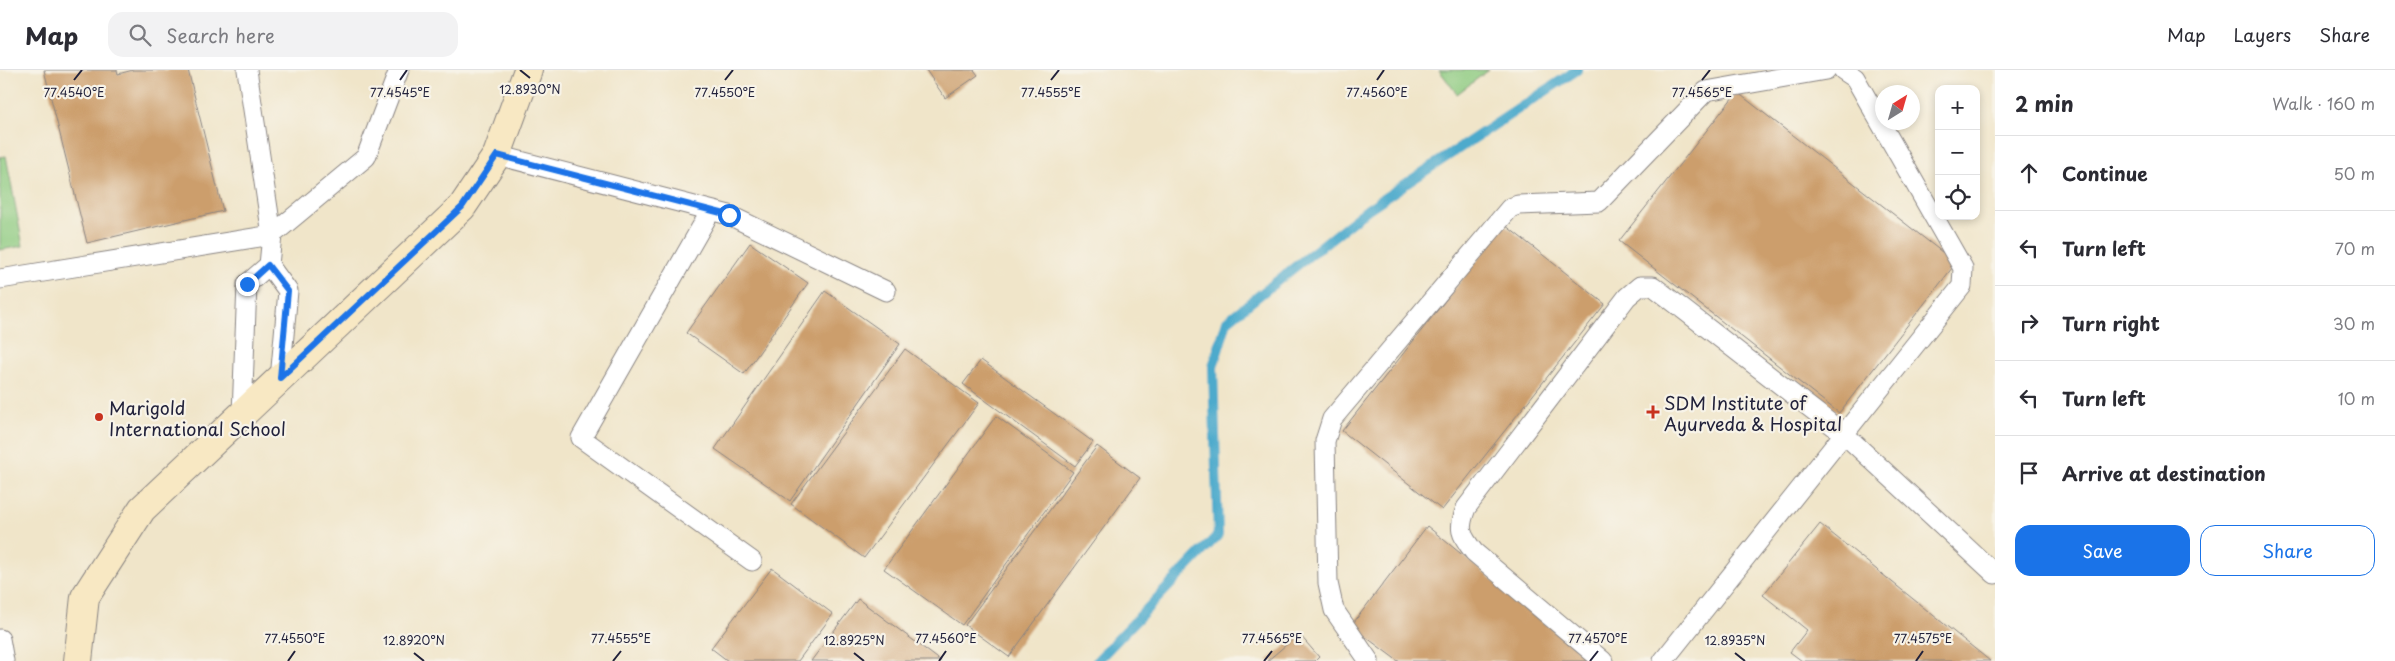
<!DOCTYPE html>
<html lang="en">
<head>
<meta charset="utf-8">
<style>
	:root { --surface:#fff; --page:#f2f2f3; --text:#2b2b33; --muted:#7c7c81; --line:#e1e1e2; --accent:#1a73e8 }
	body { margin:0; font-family:"Playpen Sans",sans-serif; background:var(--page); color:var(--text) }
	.controls { position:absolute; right:15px; top:15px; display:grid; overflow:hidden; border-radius:10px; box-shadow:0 2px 8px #0003 }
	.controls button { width:45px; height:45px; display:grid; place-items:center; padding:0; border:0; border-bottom:1px solid var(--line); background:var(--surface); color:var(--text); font:25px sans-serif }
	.compass { position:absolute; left:1875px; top:15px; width:45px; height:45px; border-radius:50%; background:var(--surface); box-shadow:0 2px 8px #0003; rotate:37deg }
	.stop { position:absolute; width:15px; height:15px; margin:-11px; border:4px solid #1a73e8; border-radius:50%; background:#fff }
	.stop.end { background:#1a73e8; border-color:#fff; box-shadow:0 1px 5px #0008 }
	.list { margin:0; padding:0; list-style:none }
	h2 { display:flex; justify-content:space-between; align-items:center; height:65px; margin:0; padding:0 20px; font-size:21px }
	h2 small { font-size:16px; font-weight:400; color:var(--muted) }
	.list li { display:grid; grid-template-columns:32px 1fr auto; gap:15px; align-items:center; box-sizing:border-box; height:75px; padding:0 20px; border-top:1px solid var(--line) }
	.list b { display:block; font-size:19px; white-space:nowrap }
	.list em { font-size:16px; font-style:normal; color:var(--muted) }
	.actions { display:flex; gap:10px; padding:15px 20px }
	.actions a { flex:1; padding:11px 0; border:1px solid var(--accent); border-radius:15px; text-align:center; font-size:18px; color:var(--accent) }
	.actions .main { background:var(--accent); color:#fff }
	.icon { flex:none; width:28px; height:28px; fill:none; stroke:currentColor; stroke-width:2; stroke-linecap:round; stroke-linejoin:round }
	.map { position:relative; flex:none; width:1995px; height:591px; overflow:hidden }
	header { display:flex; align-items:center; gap:30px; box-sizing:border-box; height:70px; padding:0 25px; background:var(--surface); border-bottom:1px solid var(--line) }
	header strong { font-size:24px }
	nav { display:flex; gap:28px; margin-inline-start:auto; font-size:18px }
	.search { width:350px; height:45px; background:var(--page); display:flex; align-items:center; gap:12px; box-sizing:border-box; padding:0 18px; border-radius:15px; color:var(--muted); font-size:19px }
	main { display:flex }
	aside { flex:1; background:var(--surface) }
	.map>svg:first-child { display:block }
	.green { fill:#8ecb81; stroke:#58765e }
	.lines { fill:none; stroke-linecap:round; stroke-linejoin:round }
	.stream { stroke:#4daacc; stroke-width:10 }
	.building { fill:#cc9e6c }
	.lane-casing { stroke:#898482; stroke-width:21 }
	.secondary-casing { stroke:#898482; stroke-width:30 }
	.lane { stroke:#fff; stroke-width:19 }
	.secondary { stroke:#f8e8c3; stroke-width:28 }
	.route { stroke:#1a73e8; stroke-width:6 }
	.ticks { fill:none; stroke:#22223b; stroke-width:2 }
	.poi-dot { fill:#c8321e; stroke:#f7f3e8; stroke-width:2 }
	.labels { text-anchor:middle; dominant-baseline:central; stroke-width:4.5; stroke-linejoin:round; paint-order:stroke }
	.poi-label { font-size:18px; fill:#22223b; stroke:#f7f3e8; text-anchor:start }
	.ticks-label { font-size:12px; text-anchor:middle; fill:#22223b; stroke:#f7f3e8; stroke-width:4.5; stroke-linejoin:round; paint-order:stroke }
</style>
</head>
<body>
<header>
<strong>Map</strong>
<div class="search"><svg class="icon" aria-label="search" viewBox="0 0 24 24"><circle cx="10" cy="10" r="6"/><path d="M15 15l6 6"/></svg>Search here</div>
<nav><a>Map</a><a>Layers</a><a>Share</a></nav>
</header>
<main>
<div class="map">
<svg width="1995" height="591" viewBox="0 0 1995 591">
	<rect width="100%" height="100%" fill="#f7f3e8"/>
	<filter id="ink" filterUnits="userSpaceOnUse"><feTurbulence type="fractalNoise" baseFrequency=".02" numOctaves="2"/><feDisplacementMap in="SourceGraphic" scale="10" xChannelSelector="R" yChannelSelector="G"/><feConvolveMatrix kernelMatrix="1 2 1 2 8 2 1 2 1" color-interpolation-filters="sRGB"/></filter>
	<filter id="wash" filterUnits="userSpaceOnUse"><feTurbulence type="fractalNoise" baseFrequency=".0096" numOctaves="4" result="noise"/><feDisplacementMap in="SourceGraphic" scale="20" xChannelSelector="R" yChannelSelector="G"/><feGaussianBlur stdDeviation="1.12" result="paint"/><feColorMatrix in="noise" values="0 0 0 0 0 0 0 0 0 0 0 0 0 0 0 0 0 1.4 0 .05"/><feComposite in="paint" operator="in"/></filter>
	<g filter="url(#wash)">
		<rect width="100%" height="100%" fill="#f0e5c9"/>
		<path class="green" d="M1439 0H1489L1457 24Z
			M6 86 23 176 0 180V87Z"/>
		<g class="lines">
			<path class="stream" d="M1097 591 1218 465 1213 297 1227 251 1368 139 1577 0"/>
		</g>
		<g id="blocks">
			<path class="building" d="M44 0H117L118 4 133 0H188L223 141 87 173Z
				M926 0H974L978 5 945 28Z
				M1737 22 1956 193 1839 343 1619 171Z
				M1505 155 1605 234 1442 440 1342 361Z
				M750 173 808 213 744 304 686 263Z
				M825 221 900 274 790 431 715 379Z
				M905 279 979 333 864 488 791 434Z
				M981 290 1093 372 1075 396 963 314Z
				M996 346 1073 402 962 555 884 499Z
				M1097 376 1140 408 1009 587 965 555Z
				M1820 454 1990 591H1802L1790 582 1807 560 1763 525Z
				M1427 456 1592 591H1398L1351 556Z
				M772 498 833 544 798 591H728L711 578Z
				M858 529 941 591H811Z
				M1299 564 1319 587 1315 591H1267Z"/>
		</g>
	</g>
	<g filter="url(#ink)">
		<use href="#blocks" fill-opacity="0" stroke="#898482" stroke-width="1"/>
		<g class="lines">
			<defs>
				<path id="lane" d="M497 85 729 145 886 221
					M710 142 581 368 752 491
					M269 195 288 221 280 309
					M0 209 272 165 366 87 399 0
					M242 344 247 214 269 195 272 165 247 0
					M0 569 4 591
					M1369 591 1334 540 1328 513 1325 371 1332 349 1510 138 1518 135 1599 132 1706 21 1826 0
					M1603 591 1474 482C1460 464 1458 459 1466 438L1627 227 1640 216H1653L1844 364 1995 504
					M1663 591 1962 216 1963 198 1855 8 1843 0"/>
				<path id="secondary" d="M78 591 85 527 142 439 462 137 497 85 528 0"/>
			</defs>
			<use href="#lane" class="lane-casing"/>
			<use href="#secondary" class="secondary-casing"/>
			<use href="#lane" class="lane"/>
			<use href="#secondary" class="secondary"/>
		</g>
	</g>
	<g class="lines" filter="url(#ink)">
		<path class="route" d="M247 214 268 195 288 221 280 308 462 137 497 85 729 145"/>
	</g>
	<path class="ticks" d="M520 0 530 8M74 10 82 0M400 10 407 0M725 10 733 0M1051 10 1059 0M1377 10 1384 0M1702 10 1710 0M414 583 424 591M854 583 864 591M1735 583 1745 591M288 591 295 581M613 591 621 581M939 591 946 581M1264 591 1272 581M1590 591 1598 581M1916 591 1923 581"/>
	<g class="poi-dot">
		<path d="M1650.5 334.5h5v5h5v5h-5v5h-5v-5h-5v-5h5z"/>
		<circle cx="99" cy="347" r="5"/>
	</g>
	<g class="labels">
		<g class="poi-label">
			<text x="1664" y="332">SDM Institute of<tspan x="1664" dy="21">Ayurveda &amp; Hospital</tspan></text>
			<text x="109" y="337">Marigold<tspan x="109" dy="21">International School</tspan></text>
		</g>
	</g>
	<g class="ticks-label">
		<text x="530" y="24">12.8930°N</text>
		<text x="74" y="27">77.4540°E</text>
		<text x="400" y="27">77.4545°E</text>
		<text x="725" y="27">77.4550°E</text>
		<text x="1051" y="27">77.4555°E</text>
		<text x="1377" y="27">77.4560°E</text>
		<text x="1702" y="27">77.4565°E</text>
		<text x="295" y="573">77.4550°E</text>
		<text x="621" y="573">77.4555°E</text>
		<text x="946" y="573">77.4560°E</text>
		<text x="1272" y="573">77.4565°E</text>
		<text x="1598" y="573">77.4570°E</text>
		<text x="1923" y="573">77.4575°E</text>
		<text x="414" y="575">12.8920°N</text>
		<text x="854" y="575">12.8925°N</text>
		<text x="1735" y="575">12.8935°N</text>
	</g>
</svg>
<div class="controls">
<button>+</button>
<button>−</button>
<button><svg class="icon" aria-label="locate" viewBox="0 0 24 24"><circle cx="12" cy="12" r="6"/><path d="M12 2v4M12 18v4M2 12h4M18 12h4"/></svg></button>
</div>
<svg class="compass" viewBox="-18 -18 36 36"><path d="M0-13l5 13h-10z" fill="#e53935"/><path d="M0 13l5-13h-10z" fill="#7c7c81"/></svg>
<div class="stop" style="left:729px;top:145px"></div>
<div class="stop end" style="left:247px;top:214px"></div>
</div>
<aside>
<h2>2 min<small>Walk · 160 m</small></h2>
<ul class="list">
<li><svg class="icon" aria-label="ahead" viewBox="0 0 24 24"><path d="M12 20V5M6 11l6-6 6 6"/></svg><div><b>Continue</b></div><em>50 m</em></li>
<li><svg class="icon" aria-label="left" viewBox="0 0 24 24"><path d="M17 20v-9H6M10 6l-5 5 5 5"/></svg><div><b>Turn left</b></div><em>70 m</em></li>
<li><svg class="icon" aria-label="right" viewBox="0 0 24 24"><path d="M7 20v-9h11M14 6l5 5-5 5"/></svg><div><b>Turn right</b></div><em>30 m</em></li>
<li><svg class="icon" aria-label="left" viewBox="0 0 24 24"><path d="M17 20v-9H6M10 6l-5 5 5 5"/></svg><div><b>Turn left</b></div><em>10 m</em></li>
<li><svg class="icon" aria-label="arrive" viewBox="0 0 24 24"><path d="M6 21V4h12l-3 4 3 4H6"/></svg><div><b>Arrive at destination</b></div></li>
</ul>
<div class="actions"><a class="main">Save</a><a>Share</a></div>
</aside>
</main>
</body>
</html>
